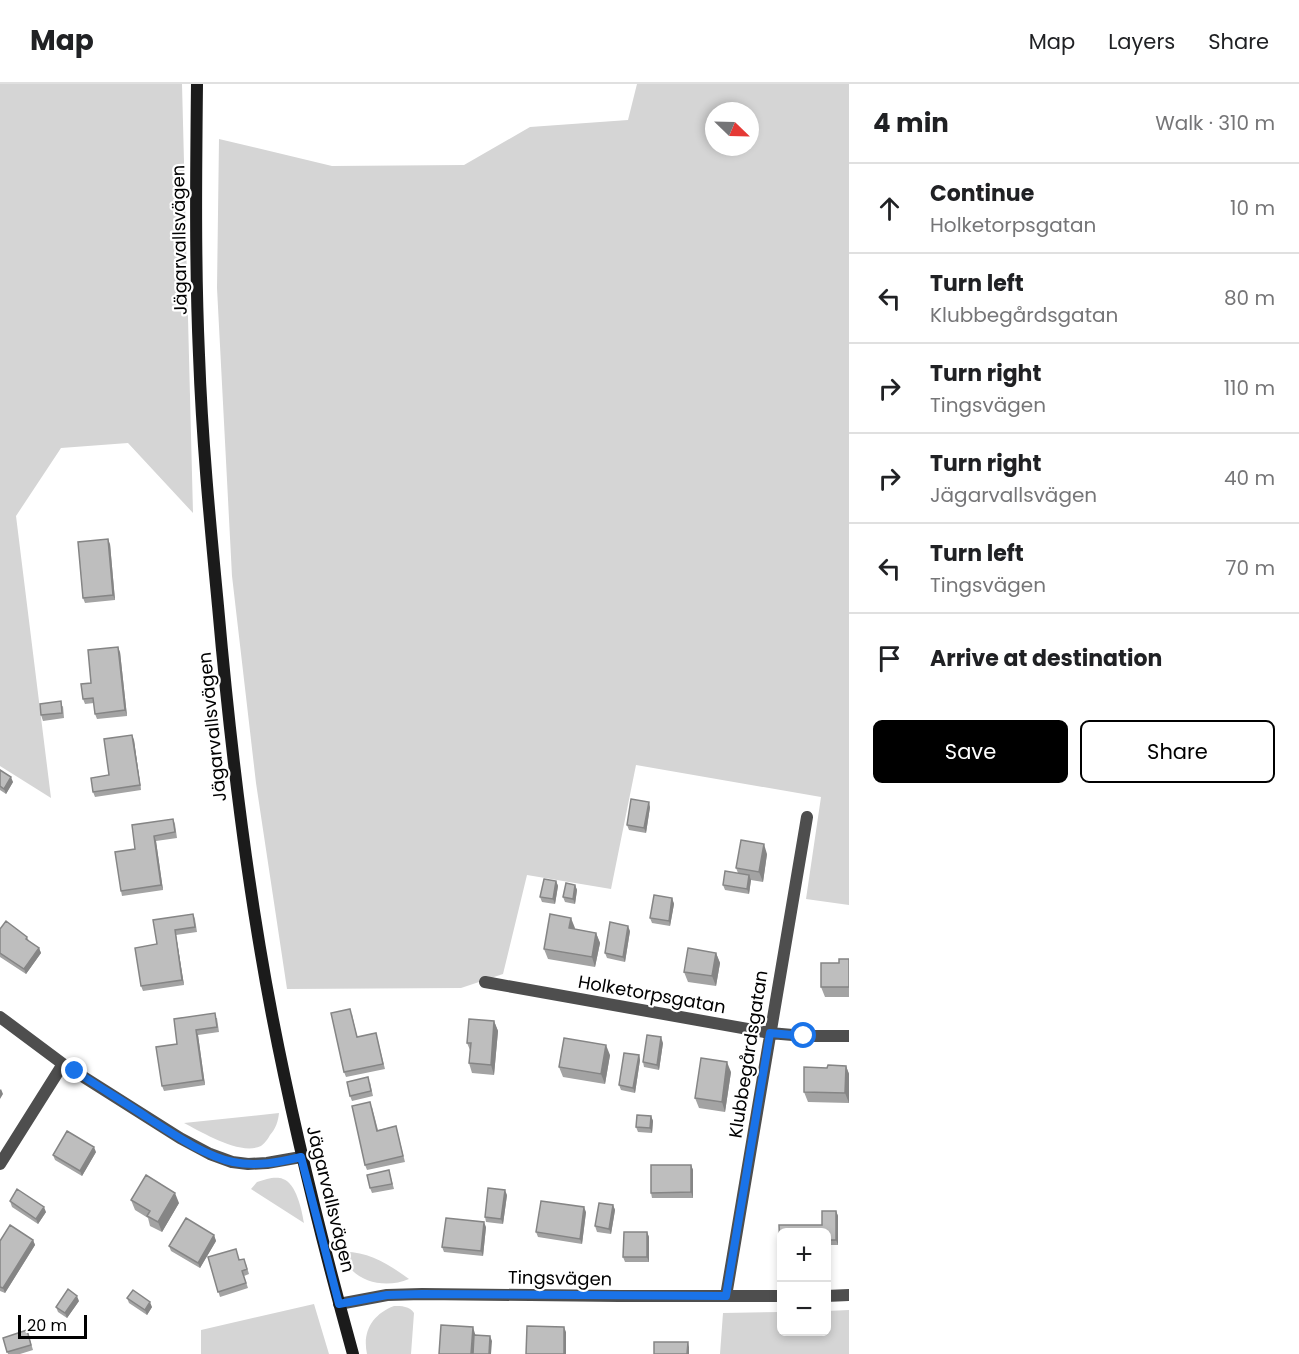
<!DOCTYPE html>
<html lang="en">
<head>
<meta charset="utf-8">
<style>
	:root { --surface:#fff; --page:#f6f6f6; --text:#202124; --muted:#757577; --line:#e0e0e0; --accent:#000 }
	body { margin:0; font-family:Poppins,sans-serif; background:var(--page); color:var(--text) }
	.controls { position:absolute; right:18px; bottom:18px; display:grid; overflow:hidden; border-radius:9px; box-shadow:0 3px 9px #0003 }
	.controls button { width:54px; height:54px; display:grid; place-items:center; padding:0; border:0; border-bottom:2px solid var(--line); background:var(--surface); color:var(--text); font:30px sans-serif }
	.compass { position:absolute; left:705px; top:18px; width:54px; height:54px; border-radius:50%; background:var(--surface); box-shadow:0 3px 9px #0003; rotate:113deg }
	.scale { position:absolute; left:18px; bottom:15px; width:69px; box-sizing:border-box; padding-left:6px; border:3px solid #000; border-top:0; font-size:16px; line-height:21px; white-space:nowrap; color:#000; -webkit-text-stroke:4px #fff; paint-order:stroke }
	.stop { position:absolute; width:18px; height:18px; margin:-14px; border:4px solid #1a73e8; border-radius:50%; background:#fff }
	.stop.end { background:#1a73e8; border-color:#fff; box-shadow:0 2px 6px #0008 }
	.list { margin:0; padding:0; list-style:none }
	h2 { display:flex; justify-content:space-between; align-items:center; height:78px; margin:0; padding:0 24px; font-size:26px }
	h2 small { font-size:20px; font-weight:400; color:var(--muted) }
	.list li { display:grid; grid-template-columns:39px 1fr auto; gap:18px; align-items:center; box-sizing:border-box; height:90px; padding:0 24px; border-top:2px solid var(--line) }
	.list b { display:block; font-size:22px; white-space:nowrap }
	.list p { margin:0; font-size:20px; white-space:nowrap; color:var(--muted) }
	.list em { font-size:20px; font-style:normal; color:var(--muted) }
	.actions { display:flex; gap:12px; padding:18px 24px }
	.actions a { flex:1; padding:14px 0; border:2px solid var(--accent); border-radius:9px; text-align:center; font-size:21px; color:var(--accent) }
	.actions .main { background:var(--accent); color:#fff }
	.icon { flex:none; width:33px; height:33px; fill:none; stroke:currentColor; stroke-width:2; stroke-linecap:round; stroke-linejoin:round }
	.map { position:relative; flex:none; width:849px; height:1270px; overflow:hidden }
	header { display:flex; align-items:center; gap:36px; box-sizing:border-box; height:84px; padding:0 30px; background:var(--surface); border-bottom:2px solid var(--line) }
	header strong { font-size:28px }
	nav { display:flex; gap:33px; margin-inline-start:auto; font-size:21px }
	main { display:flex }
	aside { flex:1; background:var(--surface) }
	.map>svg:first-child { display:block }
	.green { fill:#d5d5d5; fill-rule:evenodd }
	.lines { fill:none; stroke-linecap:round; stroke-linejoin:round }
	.street { stroke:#4e4e4e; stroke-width:12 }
	.secondary { stroke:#1b1b1b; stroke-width:12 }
	.wall { fill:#a3a3a3 }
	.shaded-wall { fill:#858585 }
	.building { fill:#bebebe; stroke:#858585; stroke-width:1.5 }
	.route { stroke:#1a73e8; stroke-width:8 }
	.labels { text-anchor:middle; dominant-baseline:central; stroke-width:4.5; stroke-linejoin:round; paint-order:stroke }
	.street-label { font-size:18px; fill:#000; stroke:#fff }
</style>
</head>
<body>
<header>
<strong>Map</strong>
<nav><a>Map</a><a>Layers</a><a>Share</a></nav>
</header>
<main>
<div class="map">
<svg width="849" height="1270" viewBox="0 0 849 1270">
	<rect width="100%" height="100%" fill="#fff"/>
	<path class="green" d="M0 0H182L193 429 128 359 61 364 16 432 51 714 0 682Z
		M637 0H849V821L806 815 821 713 636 681 611 805 527 791 503 890 461 904 287 905 256 699 232 492 217 204 219 55 332 82 464 81 530 43 628 36ZM714 27H750V63H714Z
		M279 1029C278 1038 276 1044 270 1051 268 1055 264 1060 261 1062 240 1072 202 1048 184 1039Z
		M267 1095C272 1094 278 1093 283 1095 296 1099 302 1126 304 1139L251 1105 257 1098Z
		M341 1168C366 1166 390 1181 409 1195 383 1206 350 1197 341 1168Z
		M314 1220 329 1270H201V1246Z
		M394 1222C401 1222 410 1222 414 1229L411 1270H367C362 1247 373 1230 394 1222Z
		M849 1226V1270H720L723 1229 781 1228 782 1248H826L827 1227Z"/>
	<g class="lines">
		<path class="street" d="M485 898 770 949 804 952H849
			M0 933 63 980 180 1054 210 1070 232 1078 248 1080 267 1079 301 1073
			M0 1080 63 980
			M726 1212 807 733
			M826 1212 849 1211
			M339 1220 387 1211 422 1210 619 1212H782"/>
		<path class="secondary" d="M197 0C196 90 195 181 199 271 202 355 210 438 218 522 230 659 246 796 272 931 294 1045 322 1158 353 1270"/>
	</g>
	<path class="wall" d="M110 460 115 516 85 519 83 514Z
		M120 568 127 632 97 635 95 630 94 619 85 620 83 615 91 599Z
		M63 622 64 634 43 637 41 631Z
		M134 656 141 706 95 713 93 708 109 691Z
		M0 686 13 698 6 710 0 706Z
		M650 723 646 749 629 746 627 741Z
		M173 735 175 740 177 754 156 757 163 806 122 812 121 807 135 765Z
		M767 770 763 798 751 796 749 810 725 806 723 801 738 789 736 784Z
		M556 797 558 802 555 820 542 818 540 813Z
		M575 801 577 806 575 820 565 818 563 813Z
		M672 814 674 820 670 842 652 839 650 834Z
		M193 830 195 835 197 848 176 851 184 901 143 907 141 902 157 860Z
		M575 844V845L596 849 600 859 595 883 548 875 544 865Z
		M0 845 27 853 29 857 39 864 41 869 26 890 0 873Z
		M630 847 625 878 607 874 605 869Z
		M716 869 720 879 716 902 688 898 684 888Z
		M849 875V913H825L821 903 839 879Z
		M352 930 357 953 376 949 385 985 346 993 344 988Z
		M217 934 219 948 198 951 205 1001 164 1007 162 1002 177 960 174 935Z
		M494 937 498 947 494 991 472 989 469 979 470 966 467 959Z
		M663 959 659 986 644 983 643 978Z
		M610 971 605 1000 563 993 559 983Z
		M639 971 640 976 635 1009 621 1006 619 1001Z
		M846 982 849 990V1019L808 1018 804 1008 827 984Z
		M731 988 725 1028 699 1024 695 1014Z
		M370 998 373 1012 352 1017 350 1012Z
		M372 1023 378 1046 396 1042 405 1078 367 1086 365 1081Z
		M651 1032 653 1037 652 1049 638 1048 636 1043Z
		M96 1068 82 1092 55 1076 53 1071Z
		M691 1081 693 1086V1114H652L651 1109Z
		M389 1086 394 1105 372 1109 370 1104Z
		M507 1111 503 1140 486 1138 485 1133Z
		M131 1116 179 1119 162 1148 150 1142 148 1134 135 1126Z
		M10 1117 46 1128 38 1140 12 1123Z
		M613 1121 615 1126 611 1150 597 1148 595 1142Z
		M822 1127H836L838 1132V1161H826V1149H782V1173L780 1168 779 1141H822Z
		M586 1128 582 1160 538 1153 536 1148Z
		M486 1143 483 1172 444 1168 442 1163Z
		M647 1148 649 1153V1178H625L623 1173Z
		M214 1151 216 1157 200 1184 171 1167 169 1162Z
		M33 1156 35 1161 5 1209 0 1207V1157Z
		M208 1173 240 1176 246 1180 249 1190 244 1192 248 1204 220 1213Z
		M127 1214 152 1223 147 1231 129 1219Z
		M79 1217 67 1234 58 1228 56 1223Z
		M27 1246 33 1266 20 1270H8L3 1254Z"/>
	<path class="shaded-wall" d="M108 455 110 460 115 516 113 511Z
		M118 563 120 568 127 632 125 626Z
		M132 651 134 656 141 706 140 701Z
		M11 693 13 698 6 710 4 705Z
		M649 718 650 723 646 749 644 744Z
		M154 752 156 757 163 806 161 801Z
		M764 760 767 770 763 798 759 788Z
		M749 791 751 796 749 810 747 805Z
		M556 797 558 802 555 820 553 815Z
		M575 801 577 806 575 820 573 815Z
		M672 814 674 820 670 842 669 837Z
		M571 834 575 844 573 854 569 844Z
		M628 842 630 847 625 878 623 873Z
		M175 846 176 851 184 901 182 896Z
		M596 849 600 859 595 883 592 873Z
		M39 864 41 869 26 890 24 885Z
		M716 869 720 879 716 902 712 892Z
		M494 937 498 947 494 991 491 981Z
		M196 946 198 951 205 1001 203 996Z
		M661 953 663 959 659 986 657 981Z
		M606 961 610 971 605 1000 601 990Z
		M639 971 640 976 635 1009 633 1004Z
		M727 978 731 988 725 1028 722 1018Z
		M846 982 849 990V1019L845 1009Z
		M1 1005 3 1010 0 1015V1006Z
		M651 1032 653 1037 652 1049 650 1044Z
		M94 1063 96 1068 82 1092 80 1087Z
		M691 1081 693 1086V1114L691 1108Z
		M505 1106 507 1111 503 1140 501 1135Z
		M175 1109 179 1119 162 1148 158 1138Z
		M613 1121 615 1126 611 1150 609 1145Z
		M44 1123 46 1128 38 1140 36 1135Z
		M584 1123 586 1128 582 1160 580 1155Z
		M836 1127 838 1132V1161L836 1156Z
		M484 1138 486 1143 483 1172 481 1167Z
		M647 1148 649 1153V1178L647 1173Z
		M214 1151 216 1157 200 1184 198 1179Z
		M33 1156 35 1161 5 1209 3 1204Z
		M77 1212 79 1217 67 1234 65 1229Z
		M150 1218 152 1223 147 1231 145 1226Z
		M473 1243 476 1253 475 1270H471Z
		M564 1243 566 1248V1270H564Z
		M490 1252 492 1257 491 1270H489Z
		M688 1258 689 1263V1270H687Z"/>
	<path class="building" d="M108 455 113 511 83 514 78 458Z
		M118 563 125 626 95 630 93 614 83 615 81 600 91 599 88 566Z
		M61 617 62 629 41 631 40 620Z
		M132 651 140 701 93 708 91 694 109 691 104 655Z
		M0 686 11 693 4 705 0 702Z
		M631 715 649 718 644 744 627 741Z
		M173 735 175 748 154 752 161 801 121 807 115 768 135 765 132 741Z
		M741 756 764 760 759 788 736 784Z
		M725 787 749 791 747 805 723 801Z
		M544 795 556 797 553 815 540 813Z
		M566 799 575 801 573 815 563 813Z
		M654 811 672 814 669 837 650 834Z
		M193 830 195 843 175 846 182 896 141 902 135 864 157 860 153 836Z
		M550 830 571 834 569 844 596 849 592 873 544 865Z
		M6 837 27 853 26 855 39 864 24 885 0 869V845Z
		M610 838 628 842 623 873 605 869Z
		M688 864 716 869 712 892 684 888Z
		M839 875H849V903H821V879H839Z
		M350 925 357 953 376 949 383 980 344 988 331 929Z
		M215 929 217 943 196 946 203 996 162 1002 156 963 177 960 174 935Z
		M469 935 494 937 491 981 469 979 471 959H467Z
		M647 951 661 953 657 981 643 978Z
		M564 954 606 961 601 990 559 983Z
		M624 969 639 971 633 1004 619 1001Z
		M701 974 727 978 722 1018 695 1014Z
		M828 981 846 982 845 1009 804 1008V983L827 984Z
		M368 993 371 1007 350 1012 347 998Z
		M370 1018 377 1047 396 1042 403 1072 365 1081 352 1022Z
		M637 1031 651 1032 650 1044 636 1043Z
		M67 1047 94 1063 80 1087 53 1071Z
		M651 1081H691V1108L651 1109Z
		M389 1086 392 1100 370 1104 367 1091Z
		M146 1091 175 1109 158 1138 147 1132 150 1127 131 1116Z
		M488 1104 505 1106 501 1135 485 1133Z
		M17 1105 44 1123 36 1135 10 1117Z
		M541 1117 584 1123 580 1155 536 1148Z
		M599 1119 613 1121 609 1145 595 1142Z
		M822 1127H836V1156H826V1149H782V1168H780L779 1141H822Z
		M186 1134 214 1151 198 1179 169 1162Z
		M446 1134 484 1138 481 1167 442 1163Z
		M10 1141 33 1156 3 1204 0 1203V1157Z
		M624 1148H647V1173H623Z
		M236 1165 239 1176 244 1175 247 1185 242 1187 246 1199 218 1208 208 1173Z
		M68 1205 77 1212 65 1229 56 1223Z
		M133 1206 150 1218 145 1226 127 1214Z
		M441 1241 473 1243 471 1270H439Z
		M527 1242 564 1243V1270H526Z
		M27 1246 31 1261 7 1268 3 1254Z
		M474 1251 490 1252 489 1270H473Z
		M654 1258H688L687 1270H654Z"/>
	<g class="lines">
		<path class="route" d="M75 987C99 1003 124 1018 148 1034 173 1050 205 1072 233 1078 256 1083 280 1078 301 1073L339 1220 387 1211 422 1210 726 1212 770 949 804 952"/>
	</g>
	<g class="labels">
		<g class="street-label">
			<text transform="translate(179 156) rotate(-91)">Jägarvallsvägen</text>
			<text transform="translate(212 643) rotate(-96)">Jägarvallsvägen</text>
			<text transform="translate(652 910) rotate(10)">Holketorpsgatan</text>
			<text transform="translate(748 970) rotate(-81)">Klubbegårdsgatan</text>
			<text transform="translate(331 1115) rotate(76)">Jägarvallsvägen</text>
			<text transform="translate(560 1194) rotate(1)">Tingsvägen</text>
		</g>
	</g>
</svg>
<div class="controls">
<button>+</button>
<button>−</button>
</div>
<svg class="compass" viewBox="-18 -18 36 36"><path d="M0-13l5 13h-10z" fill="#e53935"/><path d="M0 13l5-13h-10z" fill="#757577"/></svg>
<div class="scale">20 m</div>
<div class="stop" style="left:804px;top:952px"></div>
<div class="stop end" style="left:75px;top:987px"></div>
</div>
<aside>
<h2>4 min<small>Walk · 310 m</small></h2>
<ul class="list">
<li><svg class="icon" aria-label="ahead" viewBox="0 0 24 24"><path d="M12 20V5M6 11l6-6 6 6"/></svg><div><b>Continue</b><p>Holketorpsgatan</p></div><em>10 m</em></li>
<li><svg class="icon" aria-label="left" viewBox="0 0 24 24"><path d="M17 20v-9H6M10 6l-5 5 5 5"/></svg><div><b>Turn left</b><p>Klubbegårdsgatan</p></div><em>80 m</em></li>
<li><svg class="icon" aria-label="right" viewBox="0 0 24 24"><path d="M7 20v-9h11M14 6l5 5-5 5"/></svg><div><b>Turn right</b><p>Tingsvägen</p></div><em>110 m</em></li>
<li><svg class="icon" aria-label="right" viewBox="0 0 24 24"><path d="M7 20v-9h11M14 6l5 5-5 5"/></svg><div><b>Turn right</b><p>Jägarvallsvägen</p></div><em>40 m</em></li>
<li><svg class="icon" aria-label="left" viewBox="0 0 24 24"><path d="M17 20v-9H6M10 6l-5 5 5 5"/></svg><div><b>Turn left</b><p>Tingsvägen</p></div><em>70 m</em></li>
<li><svg class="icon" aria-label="arrive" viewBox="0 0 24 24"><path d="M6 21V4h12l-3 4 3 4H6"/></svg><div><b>Arrive at destination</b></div></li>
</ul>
<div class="actions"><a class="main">Save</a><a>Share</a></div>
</aside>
</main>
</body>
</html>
